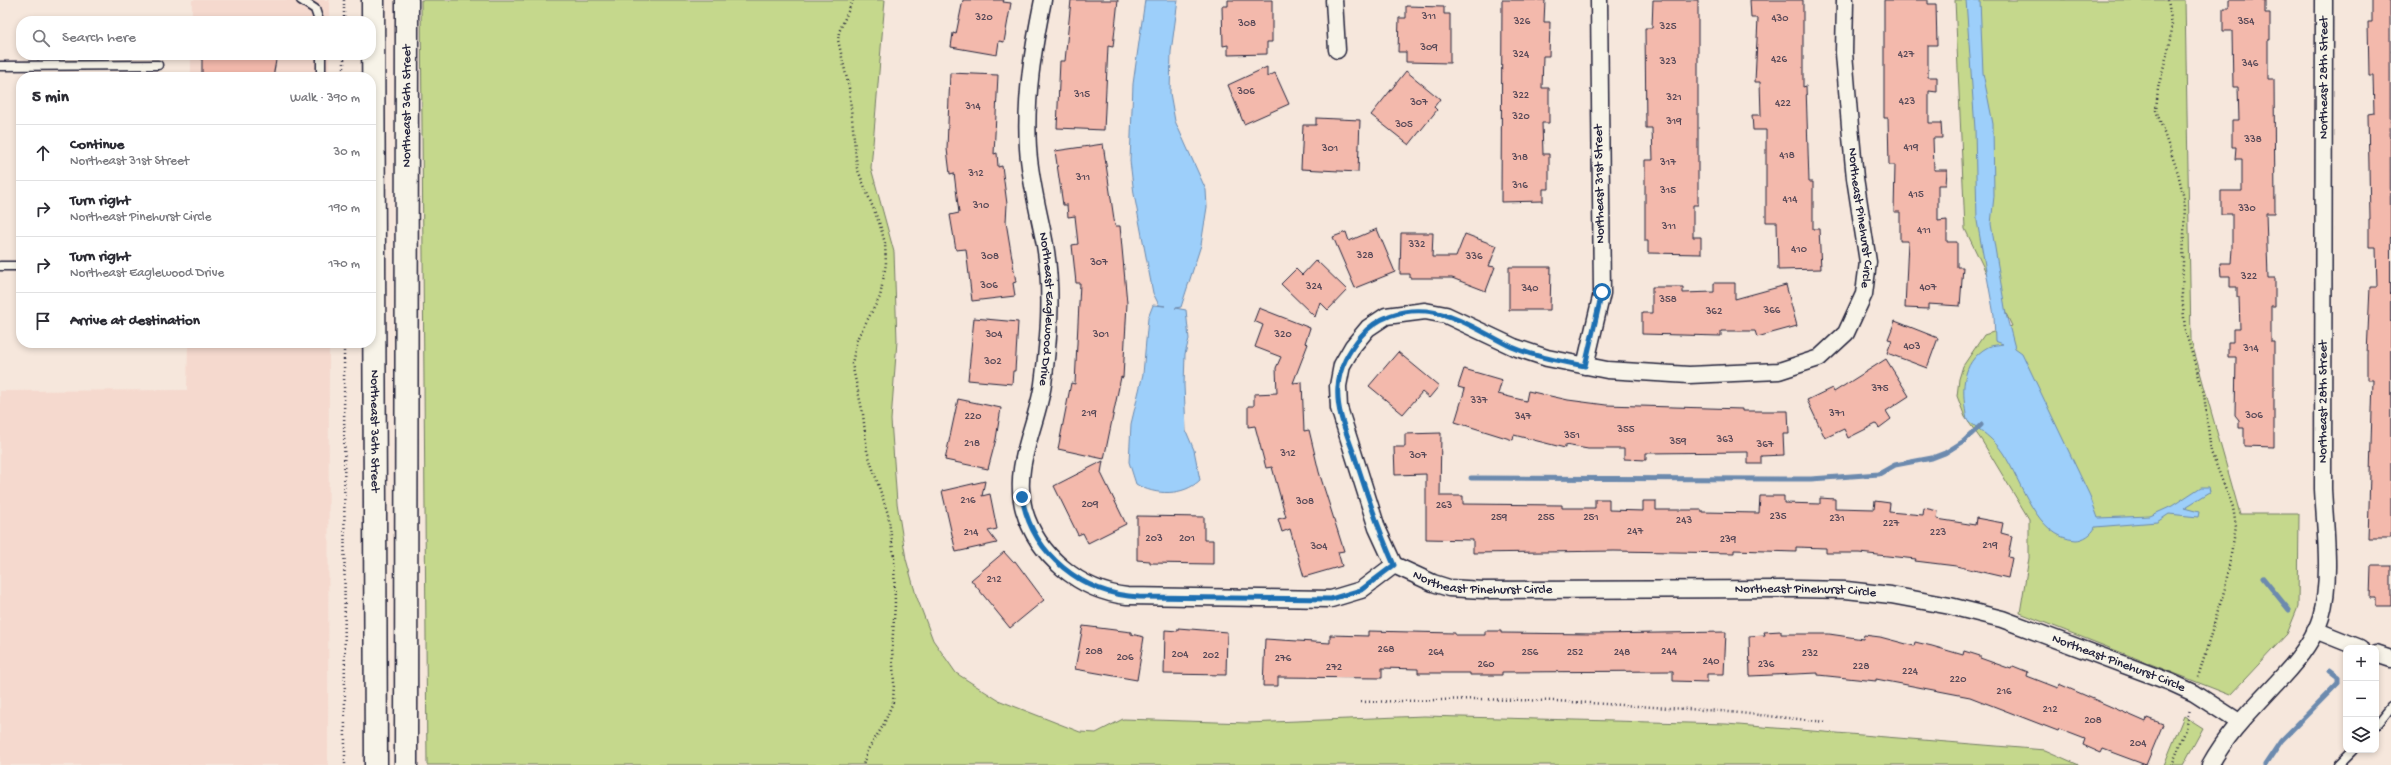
<!DOCTYPE html>
<html lang="en">
<head>
<meta charset="utf-8">
<style>
	:root { --surface:#fff; --page:#f2f2f3; --text:#2b2b33; --muted:#7c7c81; --line:#e1e1e2 }
	body { margin:0; font-family:"Gochi Hand",sans-serif; background:var(--page); color:var(--text) }
	.controls { position:absolute; right:12px; bottom:12px; display:grid; overflow:hidden; border-radius:8px; box-shadow:0 2px 6px #0003 }
	.controls button { width:36px; height:36px; display:grid; place-items:center; padding:0; border:0; border-bottom:1px solid var(--line); background:var(--surface); color:var(--text); font:20px sans-serif }
	.stop { position:absolute; width:12px; height:12px; margin:-9px; border:3px solid #1f6fb2; border-radius:50%; background:#fff }
	.stop.end { background:#1f6fb2; border-color:#fff; box-shadow:0 1px 4px #0008 }
	.list { margin:0; padding:0; list-style:none }
	h2 { display:flex; justify-content:space-between; align-items:center; height:52px; margin:0; padding:0 16px; font-size:17px }
	h2 small { font-size:13px; font-weight:400; color:var(--muted) }
	.list li { display:grid; grid-template-columns:26px 1fr auto; gap:12px; align-items:center; box-sizing:border-box; height:56px; padding:0 16px; border-top:1px solid var(--line) }
	.list b { display:block; font-size:15px; white-space:nowrap }
	.list p { margin:0; font-size:13px; white-space:nowrap; color:var(--muted) }
	.list em { font-size:13px; font-style:normal; color:var(--muted) }
	.icon { flex:none; width:22px; height:22px; fill:none; stroke:currentColor; stroke-width:2; stroke-linecap:round; stroke-linejoin:round }
	.map { position:relative; flex:none; width:2391px; height:765px; overflow:hidden }
	.search { position:absolute; background:var(--surface); box-shadow:0 2px 6px #0003; left:16px; top:16px; width:360px; height:44px; display:flex; align-items:center; gap:10px; box-sizing:border-box; padding:0 14px; border-radius:16px; color:var(--muted); font-size:15px }
	.panel { position:absolute; background:var(--surface); box-shadow:0 2px 6px #0003; left:16px; top:72px; width:360px; height:276px; border-radius:16px }
	.map>svg:first-child { display:block }
	.built { fill:#f5d9ce }
	.green { fill:#c5d88c; stroke:#747d64 }
	.water { fill:#9dcffa; stroke:#6c8aae }
	.lines { fill:none; stroke-linecap:round; stroke-linejoin:round }
	.stream { stroke:#6c8aae; stroke-width:5 }
	.building { fill:#f3b9ac; stroke:#22223b }
	.lane-casing { stroke:#22223b; stroke-width:11 }
	.street-casing { stroke:#22223b; stroke-width:19 }
	.secondary-casing { stroke:#22223b; stroke-width:25 }
	.path { stroke:#22223b; stroke-width:2.5; stroke-dasharray:1 3; stroke-linecap:butt }
	.lane { stroke:#f7f3e8; stroke-width:8 }
	.street { stroke:#f7f3e8; stroke-width:16 }
	.secondary { stroke:#f7f3e8; stroke-width:22 }
	.route { stroke:#1f6fb2; stroke-width:5 }
	.labels { text-anchor:middle; dominant-baseline:central; stroke-width:3.5; stroke-linejoin:round; paint-order:stroke }
	.number-label { font-size:11px; fill:#564857 }
	.street-label { font-size:13px; fill:#22223b; stroke:#f7f3e8 }
</style>
</head>
<body>
<div class="map">
<svg width="2391" height="765" viewBox="0 0 2391 765">
	<rect width="100%" height="100%" fill="#f6e7dc"/>
	<filter id="ink" filterUnits="userSpaceOnUse"><feTurbulence type="fractalNoise" baseFrequency=".025" numOctaves="2"/><feDisplacementMap in="SourceGraphic" scale="8" xChannelSelector="R" yChannelSelector="G"/><feConvolveMatrix kernelMatrix="1 2 1 2 8 2 1 2 1" color-interpolation-filters="sRGB"/></filter>
	<g filter="url(#ink)">
		<path class="built" d="M192 0H329V21H192Z
			M191 55H329V77H191Z
			M188 343H329L328 765H0V391L187 390Z"/>
		<path class="green" d="M421 0H885L871 168 894 252 897 341 891 420 897 503 906 559 916 595 933 640 956 673 998 700 1080 732 1096 733 1123 719 1247 723 1424 716 1726 724 2045 750 2079 765H427Z
			M1955 0H2185L2191 340 2240 514H2299L2298 607 2287 634 2230 695 2020 613 2029 558V519L1982 441 1965 417 1957 396 1959 379 1963 366 1984 335 2012 326 1965 229Z
			M2184 716 2203 728 2183 765H2164Z"/>
		<path class="water" d="M1145 0H1178L1171 52 1170 93 1175 121 1206 190 1207 207 1201 245 1181 307 1175 308 1186 310 1189 339 1185 354 1184 385 1186 431 1194 450 1200 480C1184 496 1155 496 1136 484L1129 462 1131 424 1143 374 1148 318 1153 305 1165 306 1159 305 1153 293 1134 194 1130 161 1133 84Z
			M1966 0H1980L1983 73 1993 124 1994 196 1991 224 2006 314 2015 348 2022 353 2090 496 2098 518 2150 516 2172 506 2201 487H2209L2210 492 2184 508 2199 512 2198 517 2169 514 2157 522 2095 527C2093 534 2083 540 2076 540 2036 538 2022 481 2003 453 1994 439 1980 430 1967 420 1962 393 1959 363 1988 347 1992 345 1999 345 2003 344L1995 341 1994 315 1977 221 1975 129Z"/>
		<g class="lines">
			<path class="stream" d="M1471 478 1811 479 1879 474 1895 465 1932 458 1945 453 1964 441 1981 425
				M2263 578 2289 610
				M2265 765 2281 741 2338 683V677L2329 670"/>
		</g>
		<path class="building" d="M963 0H1004L1003 2 1011 3 1004 42 999 41 997 55 951 47 953 33 956 34Z
			M1071 0H1118L1113 47 1108 46 1104 130 1057 128 1060 61H1065Z
			M1228 0H1272V42H1267V54L1228 55V45L1223 46 1222 6H1228Z
			M1502 0H1545L1544 22H1550L1549 56H1543L1542 88H1549V123H1542L1543 154H1549V189H1543V201L1501 202Z
			M1653 0H1698V205H1693V237H1701V254L1648 253V241H1645V160H1653L1652 128H1646L1645 28H1652Z
			M1750 0H1803V87L1806 86 1809 182H1813V229H1819L1821 269 1778 270 1777 222H1766V130H1753L1752 115H1761L1760 82H1755L1758 18H1751Z
			M1884 0H1928V4H1936L1937 45H1928V77H1937V92L1929 91V123H1941L1942 138H1933L1934 170H1947L1946 185H1938V221L1947 220V242H1957V267H1963L1960 306 1928 304V309L1905 308 1908 241H1900V212H1894L1895 165H1889L1888 118H1884Z
			M2229 0H2265V13H2270V40H2268V79H2274L2275 213H2266L2268 278H2275V306H2271V342H2274V447L2244 446V428H2239V420L2235 415 2236 357H2228V342H2233V329H2240L2239 297H2237V287H2230V276H2221L2220 263H2231L2232 249V214H2221V191H2242V159H2235L2236 147H2232V120H2239L2238 87H2233L2232 31H2223V8H2229Z
			M2372 0H2390L2391 538H2368L2373 380H2367V354L2370 287H2377L2376 247H2369V219H2370L2368 114 2374 113 2373 75H2369L2368 22H2372Z
			M1406 6 1444 7V14H1450V63L1406 62V52H1398L1399 18H1406Z
			M202 55H277L273 77H202Z
			M1267 67V77L1275 73 1289 104 1244 124 1228 85Z
			M1406 71 1440 99 1434 107 1437 110 1409 145 1371 115Z
			M950 73 998 75 994 154 997 153 998 167 1002 166 1007 204 1006 222 1016 282 1013 283 1015 296 972 301 966 249 956 250 950 215 959 213 954 173 950 174 947 149Z
			M1316 118 1360 120 1358 172 1301 169 1303 125H1316Z
			M1103 144 1115 226H1120L1127 303 1123 378 1121 377 1104 459 1058 449 1071 383 1075 384 1080 283H1076L1072 245 1078 244 1075 216 1068 217 1067 205H1063L1055 151Z
			M1377 229 1395 272 1355 288 1333 237 1346 232 1349 241Z
			M1401 233H1433L1432 257H1456L1465 234 1497 246 1489 266 1495 267 1486 291 1452 278H1410V274H1400Z
			M1316 260 1347 290 1328 310 1320 302 1315 317 1281 284 1296 269 1302 275Z
			M1509 267H1551L1550 310H1509Z
			M1714 283H1735V299L1786 285 1797 326 1757 337 1755 331H1721V336L1642 334V313H1652V287H1683V293L1714 292Z
			M1259 308 1310 328 1305 343 1308 344 1293 383 1302 382 1304 431 1309 430 1319 472 1344 551 1338 552 1342 566 1304 577 1290 529 1282 532 1278 519 1286 517 1272 467 1266 468 1255 426 1248 427V406H1254V394L1277 393 1276 368 1281 357 1255 347 1263 325 1254 321Z
			M974 318 1018 322 1015 371H1013L1012 384 968 380Z
			M1895 321 1938 338 1927 368 1887 353 1892 340 1888 339Z
			M1398 352 1439 386 1429 398 1422 392 1403 414 1369 386Z
			M1886 359 1909 396 1886 411 1891 419 1879 428 1876 424 1848 438 1844 429 1825 438 1807 400 1832 388 1834 392Z
			M1464 369 1502 380 1498 394 1526 401 1528 391 1568 400 1606 405 1742 409V411H1788L1789 434H1783L1784 455 1761 456V464H1748V452L1646 453V460L1624 459V449H1588L1565 445V448L1514 435 1513 440 1455 422 1465 389 1458 387Z
			M958 399 1001 408 996 439 988 469 945 460Z
			M1441 433 1440 496H1463V504L1562 505V508H1595V499H1609V510L1643 511V501H1656V510H1702V512L1759 513 1760 496H1784V503L1820 504V498L1835 499V508L1874 509 1875 501 1890 503 1889 512 1923 515 1924 508 1938 511 1937 519 1975 525 1976 518 2003 523 2001 533 2012 536 2008 557 2012 558 2008 578 1956 566 1915 561 1916 559 1859 553H1826V548L1796 547V552L1734 550V553L1614 551 1473 553V540L1426 539V474L1395 475 1394 447H1405V434Z
			M1103 461 1101 473 1126 524 1088 543 1083 533 1078 535 1054 486Z
			M985 481 982 496 990 494 997 529 988 531 997 543 956 552 942 491Z
			M1137 516 1204 517V540H1213V564L1150 563V561L1137 560Z
			M1004 552 1013 562 1015 561 1044 600 1010 628 971 580Z
			M2371 566H2391V606H2376V598H2370Z
			M1083 626 1131 632V634L1144 637 1137 680 1075 669Z
			M1178 628 1227 632 1226 675 1164 674 1165 630 1178 631Z
			M1368 631 1455 633V635H1485V631H1501V633L1594 634 1726 632 1724 674H1707V682L1673 681V671L1502 672V675H1470V673H1418V669L1382 668V678L1278 677V686H1263L1265 639 1330 643V635L1368 636Z
			M1781 631V634H1829L1863 639 1864 635 1880 637 1914 646 1915 642 1932 646 1963 655 1964 651 1980 656V658L2011 669 2013 666 2028 672 2027 676 2058 688 2059 684 2146 722 2147 718 2163 724 2146 765 2103 749 2101 753 2083 745 2085 739 2059 729 2058 731 1970 697 1876 679V681L1818 675V673L1750 676 1749 636 1765 635 1764 632Z"/>
		<g class="lines">
			<defs>
				<path id="lane" d="M301 0 315 9 319 21
					M321 55V77
					M0 66 158 65
					M0 266H21
					M2376 726 2391 707
					M2338 765 2353 750"/>
				<g id="street">
					<path id="s1" d="M1043 0C1033 49 1025 97 1028 148 1030 181 1039 213 1045 245 1053 292 1049 337 1043 384 1037 426 1012 466 1024 510 1037 555 1080 591 1127 596L1331 599 1361 590 1394 565"/>
					<path d="M1334 0 1337 50"/>
					<path id="s2" d="M1845 0 1844 53 1850 126 1855 178 1868 262 1864 294 1846 333 1819 358 1779 371 1689 375 1607 370 1547 358 1514 347 1446 315 1425 311 1386 316 1368 328 1353 346 1342 365 1338 386 1339 408 1377 528 1394 565 1433 583 1449 588 1483 590 1797 589 1846 590 1891 595 1950 606 2002 619 2170 682 2194 693 2239 722"/>
					<path d="M1585 366 1602 293 1599 0"/>
					<path d="M2315 630 2360 648"/>
					<path d="M2376 654 2391 659"/>
					<path id="s3" d="M2210 765C2230 729 2254 708 2281 678 2297 661 2314 640 2321 617 2332 579 2325 528 2323 489L2324 0"/>
				</g>
				<g id="secondary">
					<path id="s4" d="M373 0 376 765"/>
					<path id="s5" d="M406 765 407 0"/>
				</g>
			</defs>
			<use href="#lane" class="lane-casing"/>
			<use href="#street" class="street-casing"/>
			<use href="#secondary" class="secondary-casing"/>
			<path class="path" d="M344 0V21
				M853 0 839 32 838 40 849 88 857 168 880 225 885 243 886 264 880 297 857 339 852 364 863 414 867 451 888 514 894 557 895 605 892 647 894 683 893 702 883 726 867 751 863 765
				M2168 0 2172 25 2171 39 2158 88 2156 110 2178 173 2185 203 2182 294 2185 330 2204 394 2211 452 2233 507 2236 527 2225 588 2198 677
				M344 55V77
				M344 343 345 765
				M1361 702 1477 699 1555 701 1720 711 1827 722
				M2172 765 2186 729 2190 709"/>
			<use href="#lane" class="lane"/>
			<use href="#street" class="street"/>
			<use href="#secondary" class="secondary"/>
		</g>
	</g>
	<g class="lines" filter="url(#ink)">
		<path class="route" d="M1022 497C1032 555 1083 594 1139 597L1331 599 1361 590 1394 565C1378 529 1366 492 1354 454 1346 432 1336 410 1338 387 1339 367 1349 351 1361 336 1377 317 1401 309 1426 311 1456 314 1485 334 1512 347 1535 357 1561 361 1585 366L1602 292"/>
	</g>
	<g class="labels">
		<g class="number-label">
			<text x="1429" y="17">311</text>
			<text x="984" y="18">320</text>
			<text x="1780" y="19">430</text>
			<text x="1522" y="22">326</text>
			<text x="2246" y="22">354</text>
			<text x="1247" y="24">308</text>
			<text x="1668" y="27">325</text>
			<text x="1429" y="48">309</text>
			<text x="1521" y="55">324</text>
			<text x="1906" y="55">427</text>
			<text x="1779" y="60">426</text>
			<text x="1668" y="62">323</text>
			<text x="2250" y="64">346</text>
			<text x="1246" y="92">306</text>
			<text x="1082" y="95">315</text>
			<text x="1521" y="96">322</text>
			<text x="1674" y="98">321</text>
			<text x="1907" y="102">423</text>
			<text x="1419" y="103">307</text>
			<text x="1783" y="104">422</text>
			<text x="973" y="107">314</text>
			<text x="1521" y="117">320</text>
			<text x="1674" y="122">319</text>
			<text x="1404" y="125">305</text>
			<text x="2253" y="140">338</text>
			<text x="1911" y="148">419</text>
			<text x="1330" y="149">301</text>
			<text x="1787" y="156">418</text>
			<text x="1520" y="158">318</text>
			<text x="1668" y="163">317</text>
			<text x="976" y="174">312</text>
			<text x="1083" y="178">311</text>
			<text x="1520" y="186">316</text>
			<text x="1668" y="191">315</text>
			<text x="1916" y="195">415</text>
			<text x="1790" y="200">414</text>
			<text x="981" y="206">310</text>
			<text x="2247" y="209">330</text>
			<text x="1669" y="227">311</text>
			<text x="1924" y="231">411</text>
			<text x="1417" y="245">332</text>
			<text x="1799" y="250">410</text>
			<text x="1365" y="256">328</text>
			<text x="990" y="257">308</text>
			<text x="1474" y="257">336</text>
			<text x="1099" y="263">307</text>
			<text x="2249" y="277">322</text>
			<text x="989" y="286">306</text>
			<text x="1314" y="287">324</text>
			<text x="1928" y="288">407</text>
			<text x="1530" y="289">340</text>
			<text x="1668" y="300">358</text>
			<text x="1772" y="311">366</text>
			<text x="1714" y="312">362</text>
			<text x="994" y="335">304</text>
			<text x="1101" y="335">301</text>
			<text x="1283" y="335">320</text>
			<text x="1912" y="347">403</text>
			<text x="2251" y="349">314</text>
			<text x="993" y="362">302</text>
			<text x="1880" y="389">375</text>
			<text x="1479" y="401">337</text>
			<text x="1089" y="414">219</text>
			<text x="1837" y="414">371</text>
			<text x="2254" y="416">306</text>
			<text x="973" y="417">220</text>
			<text x="1523" y="417">347</text>
			<text x="1626" y="430">355</text>
			<text x="1572" y="436">351</text>
			<text x="1725" y="440">363</text>
			<text x="1678" y="442">359</text>
			<text x="972" y="444">218</text>
			<text x="1765" y="445">367</text>
			<text x="1288" y="454">312</text>
			<text x="1418" y="456">307</text>
			<text x="968" y="501">216</text>
			<text x="1305" y="502">308</text>
			<text x="1090" y="505">209</text>
			<text x="1444" y="506">263</text>
			<text x="1778" y="517">235</text>
			<text x="1499" y="518">259</text>
			<text x="1546" y="518">255</text>
			<text x="1591" y="518">251</text>
			<text x="1837" y="519">231</text>
			<text x="1684" y="521">243</text>
			<text x="1891" y="524">227</text>
			<text x="1635" y="532">247</text>
			<text x="971" y="533">214</text>
			<text x="1938" y="533">223</text>
			<text x="1154" y="539">203</text>
			<text x="1187" y="539">201</text>
			<text x="1728" y="540">239</text>
			<text x="1990" y="546">219</text>
			<text x="1319" y="547">304</text>
			<text x="994" y="580">212</text>
			<text x="1386" y="650">268</text>
			<text x="1094" y="652">208</text>
			<text x="1669" y="652">244</text>
			<text x="1436" y="653">264</text>
			<text x="1530" y="653">256</text>
			<text x="1575" y="653">252</text>
			<text x="1622" y="653">248</text>
			<text x="1810" y="654">232</text>
			<text x="1180" y="655">204</text>
			<text x="1211" y="656">202</text>
			<text x="1125" y="658">206</text>
			<text x="1283" y="659">276</text>
			<text x="1711" y="662">240</text>
			<text x="1486" y="665">260</text>
			<text x="1766" y="665">236</text>
			<text x="1861" y="667">228</text>
			<text x="1334" y="668">272</text>
			<text x="1910" y="672">224</text>
			<text x="1958" y="680">220</text>
			<text x="2004" y="692">216</text>
			<text x="2050" y="710">212</text>
			<text x="2093" y="721">208</text>
			<text x="2138" y="744">204</text>
		</g>
		<g class="street-label">
			<text stroke="none"><textPath href="#s3" startOffset="726">Northeast 28th Street</textPath></text>
			<text stroke="none"><textPath href="#s5" startOffset="659">Northeast 36th Street</textPath></text>
			<text transform="translate(1600 184) rotate(-91)">Northeast 31st Street</text>
			<text stroke="none"><textPath href="#s2" startOffset="219">Northeast Pinehurst Circle</textPath></text>
			<text stroke="none"><textPath href="#s1" startOffset="312">Northeast Eaglewood Drive</textPath></text>
			<text stroke="none"><textPath href="#s3" startOffset="402">Northeast 28th Street</textPath></text>
			<text stroke="none"><textPath href="#s4" startOffset="431">Northeast 36th Street</textPath></text>
			<text stroke="none"><textPath href="#s2" startOffset="1191">Northeast Pinehurst Circle</textPath></text>
			<text stroke="none"><textPath href="#s2" startOffset="1515">Northeast Pinehurst Circle</textPath></text>
			<text stroke="none"><textPath href="#s2" startOffset="1839">Northeast Pinehurst Circle</textPath></text>
		</g>
	</g>
</svg>
<div class="controls">
<button>+</button>
<button>−</button>
<button><svg class="icon" aria-label="layers" viewBox="0 0 24 24"><path d="M12 4l9 5-9 5-9-5zM3 14l9 5 9-5"/></svg></button>
</div>
<div class="stop" style="left:1602px;top:292px"></div>
<div class="stop end" style="left:1022px;top:497px"></div>
<div class="search"><svg class="icon" aria-label="search" viewBox="0 0 24 24"><circle cx="10" cy="10" r="6"/><path d="M15 15l6 6"/></svg>Search here</div>
<section class="panel">
<h2>5 min<small>Walk · 390 m</small></h2>
<ul class="list">
<li><svg class="icon" aria-label="ahead" viewBox="0 0 24 24"><path d="M12 20V5M6 11l6-6 6 6"/></svg><div><b>Continue</b><p>Northeast 31st Street</p></div><em>30 m</em></li>
<li><svg class="icon" aria-label="right" viewBox="0 0 24 24"><path d="M7 20v-9h11M14 6l5 5-5 5"/></svg><div><b>Turn right</b><p>Northeast Pinehurst Circle</p></div><em>190 m</em></li>
<li><svg class="icon" aria-label="right" viewBox="0 0 24 24"><path d="M7 20v-9h11M14 6l5 5-5 5"/></svg><div><b>Turn right</b><p>Northeast Eaglewood Drive</p></div><em>170 m</em></li>
<li><svg class="icon" aria-label="arrive" viewBox="0 0 24 24"><path d="M6 21V4h12l-3 4 3 4H6"/></svg><div><b>Arrive at destination</b></div></li>
</ul>
</section>
</div>
</body>
</html>
